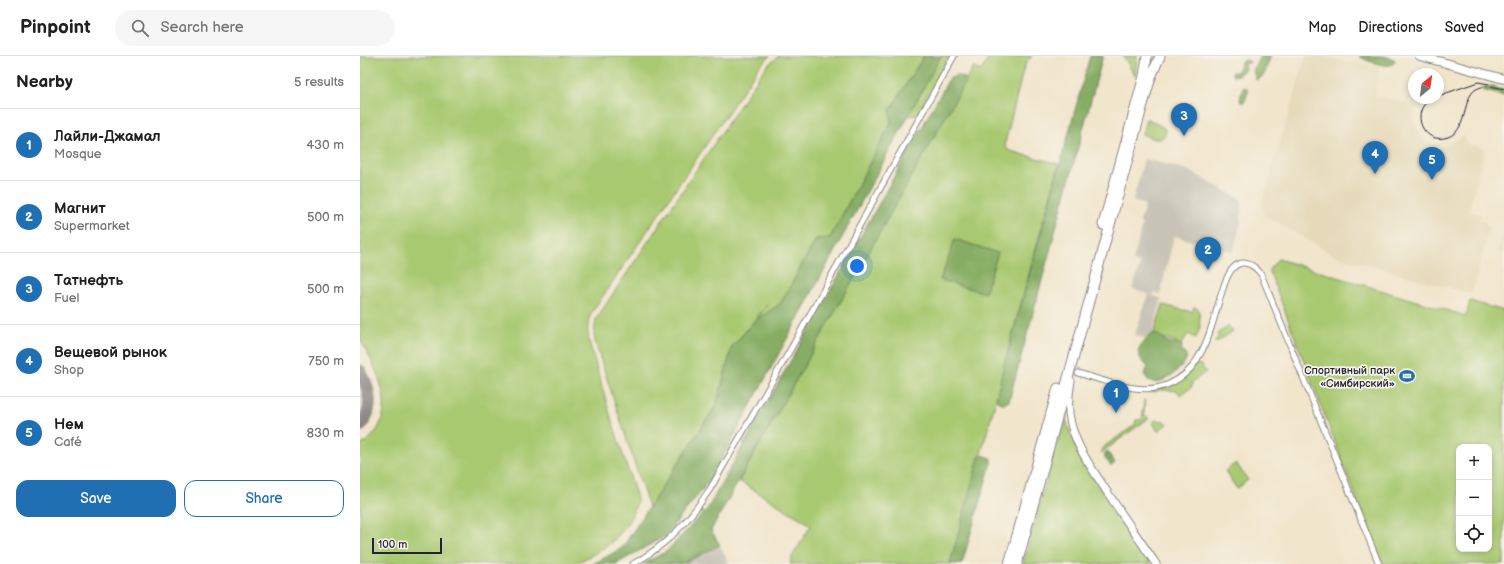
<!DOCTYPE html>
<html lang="en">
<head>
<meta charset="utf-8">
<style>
	:root { --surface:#fff; --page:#f6f6f6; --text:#202124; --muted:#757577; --line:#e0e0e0; --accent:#1f6fb2 }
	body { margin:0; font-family:"Balsamiq Sans",sans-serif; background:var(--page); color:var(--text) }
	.controls { position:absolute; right:12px; bottom:12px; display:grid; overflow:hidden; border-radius:8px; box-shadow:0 2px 6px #0003 }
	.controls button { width:36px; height:36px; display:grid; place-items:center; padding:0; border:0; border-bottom:1px solid var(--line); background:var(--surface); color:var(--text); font:20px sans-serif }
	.compass { position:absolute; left:1048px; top:12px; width:36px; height:36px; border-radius:50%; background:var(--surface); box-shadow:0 2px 6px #0003; rotate:29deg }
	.scale { position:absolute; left:12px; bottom:10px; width:70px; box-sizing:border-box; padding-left:4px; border:2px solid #22223b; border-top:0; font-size:11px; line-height:14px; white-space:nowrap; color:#22223b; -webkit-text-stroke:3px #f7f3e8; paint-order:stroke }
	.you { position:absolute; left:497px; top:210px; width:14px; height:14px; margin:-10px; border:3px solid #fff; border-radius:50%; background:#1a73e8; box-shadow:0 0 0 6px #1a73e833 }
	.badge { display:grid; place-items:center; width:26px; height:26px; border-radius:50%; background:var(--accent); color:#fff; font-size:13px; font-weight:700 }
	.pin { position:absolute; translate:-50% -33px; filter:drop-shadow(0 1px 2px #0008) }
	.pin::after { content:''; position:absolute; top:21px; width:14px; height:12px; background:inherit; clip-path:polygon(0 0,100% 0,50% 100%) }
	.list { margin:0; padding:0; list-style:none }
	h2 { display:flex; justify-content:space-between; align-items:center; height:52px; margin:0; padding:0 16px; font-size:17px }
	h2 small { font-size:13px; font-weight:400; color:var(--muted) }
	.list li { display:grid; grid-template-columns:26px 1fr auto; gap:12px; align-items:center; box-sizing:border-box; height:72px; padding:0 16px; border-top:1px solid var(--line) }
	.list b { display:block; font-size:15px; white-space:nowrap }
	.list p { margin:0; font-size:13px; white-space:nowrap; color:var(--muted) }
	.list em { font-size:13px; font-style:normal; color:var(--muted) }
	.actions { display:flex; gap:8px; padding:12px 16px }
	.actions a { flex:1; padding:9px 0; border:1px solid var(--accent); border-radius:12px; text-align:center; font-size:14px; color:var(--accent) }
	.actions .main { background:var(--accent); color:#fff }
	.icon { flex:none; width:22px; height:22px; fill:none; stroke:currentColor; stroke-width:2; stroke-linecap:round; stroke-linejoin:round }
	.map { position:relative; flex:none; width:1144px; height:508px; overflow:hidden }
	header { display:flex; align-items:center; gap:24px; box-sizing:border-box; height:56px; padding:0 20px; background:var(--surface); border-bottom:1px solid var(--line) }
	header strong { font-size:19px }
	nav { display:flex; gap:22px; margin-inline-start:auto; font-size:14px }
	.search { width:280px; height:36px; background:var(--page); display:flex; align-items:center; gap:10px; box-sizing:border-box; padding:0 14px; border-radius:22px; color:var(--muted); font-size:15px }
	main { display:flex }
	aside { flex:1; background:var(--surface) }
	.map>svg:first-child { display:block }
	.built { fill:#e6daba }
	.industrial { fill:#c8c4b8 }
	.green { fill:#a9c971; stroke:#667656; fill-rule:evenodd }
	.forest { fill:#86ad63; stroke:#54684f }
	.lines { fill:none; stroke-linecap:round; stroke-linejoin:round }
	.taxiway { stroke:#8a8483; stroke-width:13 }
	.street-casing { stroke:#8a8483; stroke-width:7 }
	.secondary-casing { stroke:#8a8483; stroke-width:9 }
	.primary-casing { stroke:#8a8483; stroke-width:10 }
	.highway-casing { stroke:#8a8483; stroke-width:11 }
	.street { stroke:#fff; stroke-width:5 }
	.secondary { stroke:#fff; stroke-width:7 }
	.primary { stroke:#fff; stroke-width:8 }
	.highway { stroke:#fff; stroke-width:9 }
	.tram { stroke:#22223b; stroke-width:1 }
	.labels { text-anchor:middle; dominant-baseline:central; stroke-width:3.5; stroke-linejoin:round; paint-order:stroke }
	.poi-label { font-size:11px; fill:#22223b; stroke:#f7f3e8; text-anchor:end }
</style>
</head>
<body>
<header>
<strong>Pinpoint</strong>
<div class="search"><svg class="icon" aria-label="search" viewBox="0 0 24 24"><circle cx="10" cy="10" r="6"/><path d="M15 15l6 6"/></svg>Search here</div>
<nav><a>Map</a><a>Directions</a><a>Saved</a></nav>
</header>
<main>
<aside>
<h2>Nearby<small>5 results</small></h2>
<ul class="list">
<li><span class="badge">1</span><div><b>Лайли-Джамал</b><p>Mosque</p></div><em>430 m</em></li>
<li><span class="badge">2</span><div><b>Магнит</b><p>Supermarket</p></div><em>500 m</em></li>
<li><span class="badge">3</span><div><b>Татнефть</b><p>Fuel</p></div><em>500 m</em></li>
<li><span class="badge">4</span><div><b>Вещевой рынок</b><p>Shop</p></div><em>750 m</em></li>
<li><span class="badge">5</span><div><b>Нем</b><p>Café</p></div><em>830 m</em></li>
</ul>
<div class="actions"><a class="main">Save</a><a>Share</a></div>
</aside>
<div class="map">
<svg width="1144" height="508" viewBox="0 0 1144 508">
	<rect width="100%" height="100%" fill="#f7f3e8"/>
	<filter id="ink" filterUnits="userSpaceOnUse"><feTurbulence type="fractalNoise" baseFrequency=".025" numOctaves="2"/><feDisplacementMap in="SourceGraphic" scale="8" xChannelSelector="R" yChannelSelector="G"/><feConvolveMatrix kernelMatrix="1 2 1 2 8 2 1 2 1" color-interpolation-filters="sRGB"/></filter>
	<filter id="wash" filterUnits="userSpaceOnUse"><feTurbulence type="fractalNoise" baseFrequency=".012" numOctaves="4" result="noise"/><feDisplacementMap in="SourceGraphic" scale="16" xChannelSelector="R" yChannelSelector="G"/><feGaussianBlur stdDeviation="0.9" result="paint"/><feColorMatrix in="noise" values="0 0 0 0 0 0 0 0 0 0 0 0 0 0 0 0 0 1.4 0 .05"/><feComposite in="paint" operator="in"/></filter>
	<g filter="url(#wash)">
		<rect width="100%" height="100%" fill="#f1e5cb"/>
		<path class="built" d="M946 0H964L989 7 998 6 1019 12 1015 39 1055 50 1052 64 1064 86 1085 90 1105 80 1108 88 1125 92 1109 156 1121 159 1120 165 1125 166 1129 173 1112 238 976 200 904 159 902 147Z
			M1144 172V198L1137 196Z"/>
		<path class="industrial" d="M784 103 828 114 882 144 881 167 873 196 814 180 800 238 795 237 793 239 772 233 781 208 773 205 782 169 780 166 785 149 773 145Z
			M788 238 802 243 790 284 775 279Z
			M360 489 369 508H322Z"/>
		<path class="green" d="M0 0H410L399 11 232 256C227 265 227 274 229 285L249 355 277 442C277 450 273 455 270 463 256 488 239 495 215 508H0V390C43 362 19 318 0 283Z
			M419 0H564L530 54 531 67 470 182 456 183 421 247 396 264 408 248 372 291 357 348 289 452 235 286 234 279 236 263 403 15 409 8Z
			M581 0H589L557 59 547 60Z
			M630 0H672L666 7 663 15 645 87 646 92 650 95 699 108 643 313 636 344 590 508H430L432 501 451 469 379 425 613 11 621 15Z
			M763 0H777L775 20Z
			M786 63H789L804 72 806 76C801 88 791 82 782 78Z
			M918 203 1106 260 1110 245 1144 255V508H1022L1009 473H1010L1009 469 1007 470 909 214ZM1099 391H1129V493H1099Z
			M803 249 832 256 834 251 839 254 840 271 836 282 828 278 821 289C817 285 800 282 793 279Z
			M869 270 873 275 856 287 854 285 859 281 857 278Z
			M837 308 841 309 846 316 832 326V331L820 339 818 335 800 334 791 337 790 334 806 330Z
			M784 344H785L784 359 789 362 741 397 742 392 775 369 776 364H782Z
			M705 361C713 387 726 409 740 432 757 458 774 483 791 508H663L704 362Z
			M796 364 804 365 807 368 798 375 792 366Z
			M876 407 888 424 877 433 865 415Z"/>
		<path class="forest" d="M564 0H581L350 424 305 480 256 508H233L262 492 357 348 372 291 396 264 421 247 456 183 470 182 531 67 530 54Z
			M730 0H743L649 345 644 348 636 344 643 313Z
			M901 0H911C906 9 908 19 897 24L895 23 893 12Z
			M999 0H1023L1034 3 1035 5C1034 7 1033 8 1030 9 1025 11 1003 4 999 0Z
			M884 4 889 5 890 7H884L885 13 879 19 872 20V16H877L880 8Z
			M597 19 607 23 351 474 360 489 322 508H283L307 495 348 452 589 23Z
			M886 31 888 35 885 45 882 47 880 45 881 36 883 32Z
			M1126 31H1133L1144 34V40L1122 34 1123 32Z
			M595 183 638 197 625 237 580 224Z
			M793 277C800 278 803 284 808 286 813 288 817 286 822 289 821 297 823 295 827 301 822 314 809 322 796 327L788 324 784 318 788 311C780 303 773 296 784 286 787 283 789 280 793 277Z
			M747 395 755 407 751 410 745 402V397Z
			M623 399 631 402V407L602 508H590L619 401Z"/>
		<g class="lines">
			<path class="taxiway" d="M0 315C10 334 15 353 0 370"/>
		</g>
	</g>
	<g filter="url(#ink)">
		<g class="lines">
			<defs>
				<path id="street" d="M718 317C744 324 782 341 809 328 821 323 832 313 838 302 849 284 854 262 860 242 863 233 866 219 873 212 883 202 894 209 901 218L1019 508
					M273 508C307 489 328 466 350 433L429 296 594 0"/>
				<path id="secondary" d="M711 325C708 340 707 353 711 368 716 388 728 407 740 425 758 453 777 480 796 508"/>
				<path id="primary" d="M1060 0 1144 23"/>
				<path id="highway" d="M743 169 784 20 787 0
					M649 508 698 332
					M657 508 782 52 791 21 800 0"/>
			</defs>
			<use href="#street" class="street-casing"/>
			<use href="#secondary" class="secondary-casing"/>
			<use href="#primary" class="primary-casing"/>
			<use href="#highway" class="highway-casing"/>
			<use href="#street" class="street"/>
			<use href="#secondary" class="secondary"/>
			<use href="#primary" class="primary"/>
			<use href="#highway" class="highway"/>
			<path class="tram" d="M1078 40 1118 26 1129 28
				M1072 42C1048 55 1063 90 1088 81 1117 70 1091 18 1144 33"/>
		</g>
	</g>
	<defs>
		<symbol id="stadium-bare" viewBox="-9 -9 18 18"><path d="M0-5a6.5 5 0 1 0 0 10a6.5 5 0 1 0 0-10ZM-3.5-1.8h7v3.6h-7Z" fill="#1f6fb2" stroke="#f7f3e8" stroke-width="2.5" paint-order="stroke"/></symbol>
	</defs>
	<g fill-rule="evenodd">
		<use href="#stadium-bare" x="1036" y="309" width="22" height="22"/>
	</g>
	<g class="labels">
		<g class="poi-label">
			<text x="1035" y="314">Спортивный парк<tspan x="1035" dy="13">«Симбирский»</tspan></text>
		</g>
	</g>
</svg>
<div class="controls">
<button>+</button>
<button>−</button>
<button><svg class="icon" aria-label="locate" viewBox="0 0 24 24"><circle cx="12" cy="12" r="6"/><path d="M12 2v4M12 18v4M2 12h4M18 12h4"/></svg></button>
</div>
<svg class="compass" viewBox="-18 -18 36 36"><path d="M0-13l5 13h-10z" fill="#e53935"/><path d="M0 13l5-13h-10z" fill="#757577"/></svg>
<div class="scale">100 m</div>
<div class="you"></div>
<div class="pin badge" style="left:756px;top:357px">1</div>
<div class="pin badge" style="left:848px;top:214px">2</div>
<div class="pin badge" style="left:824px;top:80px">3</div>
<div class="pin badge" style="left:1015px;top:118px">4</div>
<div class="pin badge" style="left:1072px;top:124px">5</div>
</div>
</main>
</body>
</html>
